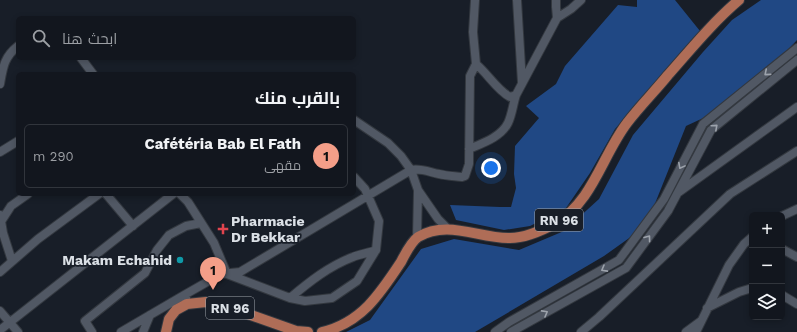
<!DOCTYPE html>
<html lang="ar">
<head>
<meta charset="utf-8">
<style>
	:root { --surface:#12161e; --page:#1b1f27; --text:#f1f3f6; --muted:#9c9fa4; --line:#31353c; --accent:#f49e88 }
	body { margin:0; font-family:"Work Sans",Cairo,sans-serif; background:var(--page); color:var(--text); direction:rtl }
	.controls { position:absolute; right:12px; bottom:12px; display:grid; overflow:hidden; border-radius:6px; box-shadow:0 2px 6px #0003 }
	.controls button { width:36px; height:36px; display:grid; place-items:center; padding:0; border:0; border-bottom:1px solid var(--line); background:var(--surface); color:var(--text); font:20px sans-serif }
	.you { position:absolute; left:491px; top:168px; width:14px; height:14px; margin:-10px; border:3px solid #fff; border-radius:50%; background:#1a73e8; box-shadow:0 0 0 6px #1a73e833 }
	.badge { display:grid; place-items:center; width:26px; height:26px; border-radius:50%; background:var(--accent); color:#111; font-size:13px; font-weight:700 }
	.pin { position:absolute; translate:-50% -33px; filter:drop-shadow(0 1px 2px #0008) }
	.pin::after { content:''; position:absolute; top:21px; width:14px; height:12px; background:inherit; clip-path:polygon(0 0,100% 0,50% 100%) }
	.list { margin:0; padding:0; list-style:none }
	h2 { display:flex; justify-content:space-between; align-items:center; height:52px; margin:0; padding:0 16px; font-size:17px }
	h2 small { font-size:13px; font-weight:400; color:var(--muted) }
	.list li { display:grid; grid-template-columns:26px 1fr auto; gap:12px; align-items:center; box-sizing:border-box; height:64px; margin:0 8px 8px; padding:0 8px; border:1px solid var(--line); border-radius:6px }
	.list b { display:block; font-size:15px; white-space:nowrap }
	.list p { margin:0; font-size:13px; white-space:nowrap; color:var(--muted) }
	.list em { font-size:13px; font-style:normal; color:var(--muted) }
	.icon { flex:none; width:22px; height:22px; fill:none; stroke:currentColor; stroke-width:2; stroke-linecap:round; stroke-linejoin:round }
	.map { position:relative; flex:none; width:797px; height:332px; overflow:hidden; direction:ltr }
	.search { position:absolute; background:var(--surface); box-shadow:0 2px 6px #0003; left:16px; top:16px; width:340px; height:44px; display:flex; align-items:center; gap:10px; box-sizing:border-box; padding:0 14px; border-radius:6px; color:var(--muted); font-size:15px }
	.panel { position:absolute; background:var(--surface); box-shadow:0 2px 6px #0003; left:16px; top:72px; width:340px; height:124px; border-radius:6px; direction:rtl }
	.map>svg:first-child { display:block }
	.forest { fill:#204884 }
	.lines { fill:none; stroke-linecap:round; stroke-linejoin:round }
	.minor-casing { stroke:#33383f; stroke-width:10 }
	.major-casing { stroke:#33383f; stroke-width:12 }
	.minor { stroke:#515864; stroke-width:8 }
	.major { stroke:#af6d57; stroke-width:10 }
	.oneway { stroke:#9da3ac }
	.health-dot { fill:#e0444e; stroke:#181e28; stroke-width:1.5 }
	.culture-dot { fill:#0f9aa8; stroke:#181e28; stroke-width:1.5 }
	.labels { text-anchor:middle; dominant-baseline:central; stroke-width:3.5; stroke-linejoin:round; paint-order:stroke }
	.shield { fill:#181e28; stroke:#a0a6ad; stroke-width:1 }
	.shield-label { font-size:13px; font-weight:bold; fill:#dbe0e6 }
	.poi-label { font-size:14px; font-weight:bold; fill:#dbe0e6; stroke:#181e28; text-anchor:start }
</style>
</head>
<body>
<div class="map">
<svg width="797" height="332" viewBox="0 0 797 332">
	<rect width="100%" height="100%" fill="#181e28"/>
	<path class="forest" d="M637 0H675L700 31 615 129 590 173 566 208 530 226 504 230 456 220 450 205 500 207H511L516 188 514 174 515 146 539 118 526 106 556 84 565 66 618 5 637 7Z
		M761 0H797V40L740 101 686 126 646 226 604 256 475 332H346L370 320 421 249 454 239 519 250 564 231 599 199 633 135 703 52 732 20Z"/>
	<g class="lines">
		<defs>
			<path id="minor" d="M517 0 522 83
				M556 0V7L557 18
				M81 58 93 74
				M476 64C488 74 497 90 510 97L516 95 557 18 571 9 581 0
				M0 84C3 67 4 57 18 46
				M354 120 388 143 401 156 411 170 418 190 417 238
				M469 149C483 143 501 137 508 123 512 115 513 104 516 95
				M0 152 18 141
				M418 190 438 219 448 229
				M679 192 797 107
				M106 194 133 226
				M180 194 188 202 214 243 227 274 290 298 305 301 332 298 357 281 376 250 379 221 365 189 354 177
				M0 215 3 233 12 261
				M782 216 797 209
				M0 223 11 206 28 194
				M782 249 797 257
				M0 272 38 239 99 194
				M782 295 797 304
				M290 298C309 282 329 266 353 257 360 254 369 253 376 250
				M186 305V294L221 274 240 272 411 170C421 168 429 172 439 174 447 176 454 176 462 177L465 176 469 164 470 76 476 64 473 32 475 0
				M707 308 739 292 752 288
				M0 311 18 332
				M0 330 173 194
				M92 332 85 321 145 273 157 250 169 235 186 226 201 223
				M121 332 186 294
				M143 332 150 315
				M495 332 509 322 619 260 664 199 703 124 797 48
				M511 332 626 268 668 211 711 130 797 60
				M581 332 599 317 730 194 797 151
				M686 332 701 321
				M696 332 729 265 744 244 752 237"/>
			<path id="major" d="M166 332 169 319 176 310 187 304 206 302 228 307 296 331 308 332
				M322 332C361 323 380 294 401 262 405 254 411 242 418 237 448 219 479 239 510 238 525 238 543 230 556 223 593 201 602 156 627 123 640 106 655 91 668 75 691 49 713 22 739 0"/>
		</defs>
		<use href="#minor" class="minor-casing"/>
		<use href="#major" class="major-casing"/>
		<use href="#minor" class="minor"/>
		<use href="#major" class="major"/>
	</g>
	<defs><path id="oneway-chevron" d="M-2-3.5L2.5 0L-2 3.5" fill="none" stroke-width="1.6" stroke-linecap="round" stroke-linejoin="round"/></defs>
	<g class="oneway">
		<use href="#oneway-chevron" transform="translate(767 73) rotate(140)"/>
		<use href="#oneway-chevron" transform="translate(715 127) rotate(-42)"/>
		<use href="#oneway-chevron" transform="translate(681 166) rotate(118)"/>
		<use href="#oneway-chevron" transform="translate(648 238) rotate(-53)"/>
		<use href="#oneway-chevron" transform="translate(604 269) rotate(151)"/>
		<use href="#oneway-chevron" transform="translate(545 313) rotate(-29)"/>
	</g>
	<path class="health-dot" d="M221 223h4v4h4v4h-4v4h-4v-4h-4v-4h4z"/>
	<circle class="culture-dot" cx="180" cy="260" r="4"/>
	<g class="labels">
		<g class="shield">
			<rect x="535" y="209" width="48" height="22" rx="3"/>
			<rect x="206" y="297" width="48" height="22" rx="3"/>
		</g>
		<g class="shield-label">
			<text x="559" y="220">RN 96</text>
			<text x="230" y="308">RN 96</text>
		</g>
		<g class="poi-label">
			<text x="231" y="221">Pharmacie<tspan x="231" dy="16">Dr Bekkar</tspan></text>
			<text x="172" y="260" text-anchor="end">Makam Echahid</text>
		</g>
	</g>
</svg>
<div class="controls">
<button>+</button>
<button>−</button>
<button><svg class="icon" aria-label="layers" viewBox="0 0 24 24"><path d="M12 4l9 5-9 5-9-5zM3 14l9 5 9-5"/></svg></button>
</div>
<div class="you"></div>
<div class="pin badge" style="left:213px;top:290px">1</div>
<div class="search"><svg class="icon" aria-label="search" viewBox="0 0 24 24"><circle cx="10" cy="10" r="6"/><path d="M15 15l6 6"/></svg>ابحث هنا</div>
<section class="panel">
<h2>بالقرب منك<small></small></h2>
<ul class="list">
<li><span class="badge">1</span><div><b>Cafétéria Bab El Fath</b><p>مقهى</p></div><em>290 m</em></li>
</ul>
</section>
</div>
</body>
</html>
